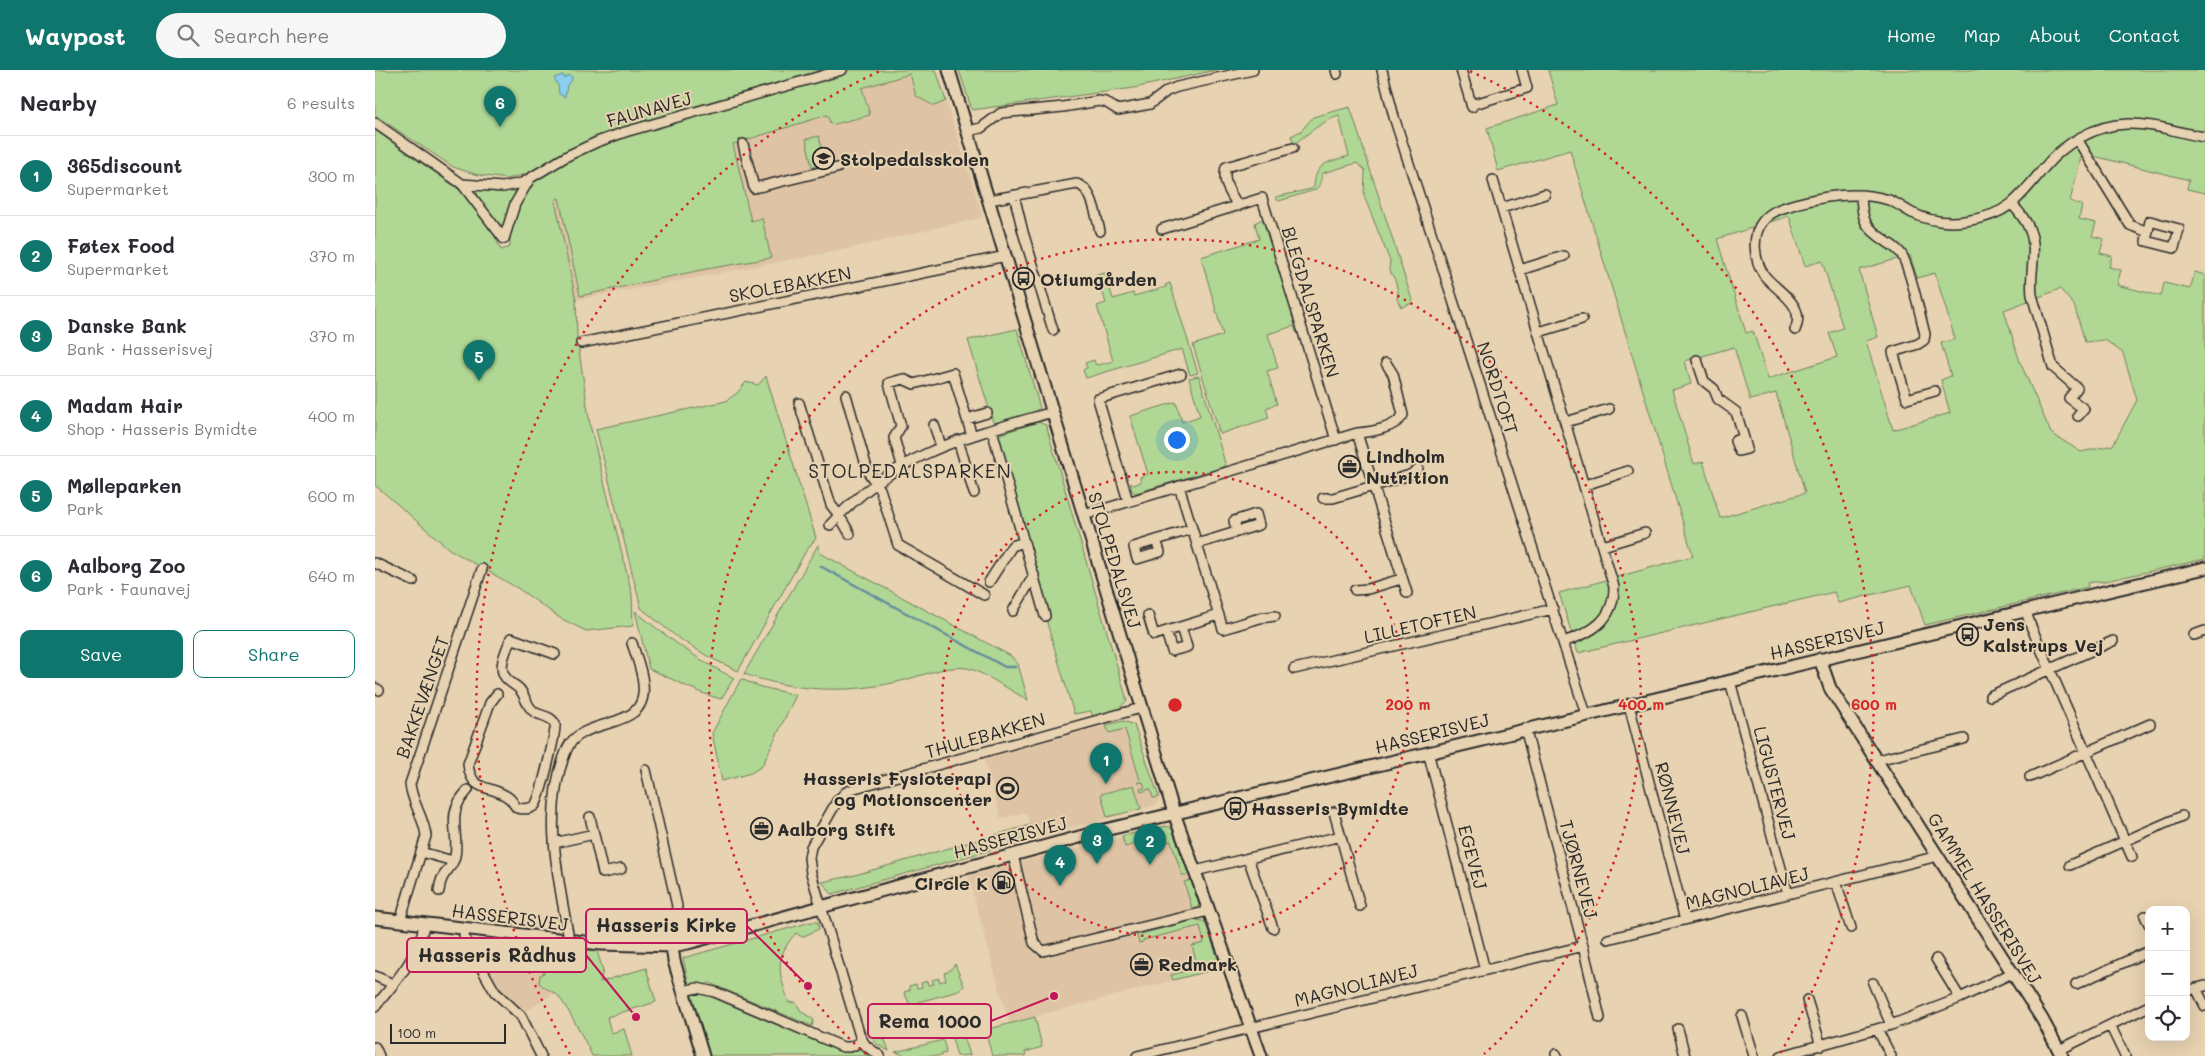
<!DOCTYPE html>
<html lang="en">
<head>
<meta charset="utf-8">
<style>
	:root { --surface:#fff; --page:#f7f7f7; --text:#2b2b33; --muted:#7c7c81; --line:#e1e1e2; --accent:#0f766e }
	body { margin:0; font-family:Mali,sans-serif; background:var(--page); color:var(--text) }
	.controls { position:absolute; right:15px; bottom:15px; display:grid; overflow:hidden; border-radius:10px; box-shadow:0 5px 20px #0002 }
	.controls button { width:45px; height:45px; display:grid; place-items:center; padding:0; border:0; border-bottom:1px solid var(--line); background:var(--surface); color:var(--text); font:25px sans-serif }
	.scale { position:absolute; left:15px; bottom:12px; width:116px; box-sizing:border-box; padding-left:5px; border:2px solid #2b2b2b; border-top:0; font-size:14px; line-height:18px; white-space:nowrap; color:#2b2b2b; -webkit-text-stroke:4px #e7d2b1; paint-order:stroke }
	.you { position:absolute; left:801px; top:369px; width:18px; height:18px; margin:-12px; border:4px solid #fff; border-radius:50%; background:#1a73e8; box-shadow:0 0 0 8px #1a73e833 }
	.badge { display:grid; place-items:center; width:32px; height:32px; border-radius:50%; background:var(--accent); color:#fff; font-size:16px; font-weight:700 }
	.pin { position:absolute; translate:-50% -41px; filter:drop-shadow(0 1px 2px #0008) }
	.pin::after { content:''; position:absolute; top:26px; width:18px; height:15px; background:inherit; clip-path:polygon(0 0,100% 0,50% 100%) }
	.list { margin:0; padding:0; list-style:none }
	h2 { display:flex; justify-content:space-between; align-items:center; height:65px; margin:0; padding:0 20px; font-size:21px }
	h2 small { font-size:16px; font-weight:400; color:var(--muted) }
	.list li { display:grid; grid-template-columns:32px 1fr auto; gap:15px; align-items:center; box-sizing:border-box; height:80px; padding:0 20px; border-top:1px solid var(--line) }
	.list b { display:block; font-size:19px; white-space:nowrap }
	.list p { margin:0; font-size:16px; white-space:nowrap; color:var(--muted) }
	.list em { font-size:16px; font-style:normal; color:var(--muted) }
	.actions { display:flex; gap:10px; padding:15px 20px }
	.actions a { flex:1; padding:11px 0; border:1px solid var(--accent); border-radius:10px; text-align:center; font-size:18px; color:var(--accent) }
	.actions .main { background:var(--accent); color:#fff }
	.icon { flex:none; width:28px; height:28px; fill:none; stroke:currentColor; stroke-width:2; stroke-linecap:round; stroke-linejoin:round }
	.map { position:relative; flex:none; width:1830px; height:986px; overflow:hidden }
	header { display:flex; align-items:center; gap:30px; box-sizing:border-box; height:70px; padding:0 25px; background:var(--accent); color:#fff }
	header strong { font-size:24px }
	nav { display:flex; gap:28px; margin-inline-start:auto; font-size:18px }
	.search { width:350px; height:45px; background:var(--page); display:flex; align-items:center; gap:12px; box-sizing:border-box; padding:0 18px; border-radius:28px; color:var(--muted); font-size:19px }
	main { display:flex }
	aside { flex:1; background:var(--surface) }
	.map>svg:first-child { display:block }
	.built { fill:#dec4a5 }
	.green { fill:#b0d793; stroke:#6e815f; fill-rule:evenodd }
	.water { fill:#8bcfed; stroke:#658d9f }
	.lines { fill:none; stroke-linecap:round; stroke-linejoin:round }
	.stream { stroke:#658d9f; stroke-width:2.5 }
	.minor-casing { stroke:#2b2b2b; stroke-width:12 }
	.tertiary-casing { stroke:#2b2b2b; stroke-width:15 }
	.minor { stroke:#e7d2b1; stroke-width:9 }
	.tertiary { stroke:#e7d2b1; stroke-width:11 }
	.ring { fill:none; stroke:#d62828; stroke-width:2.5; stroke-dasharray:2.5 5 }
	.labels { text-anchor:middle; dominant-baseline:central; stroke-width:4; stroke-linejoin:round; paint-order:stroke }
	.street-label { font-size:18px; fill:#2b2b2b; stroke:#e7d2b1 }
	.poi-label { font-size:18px; font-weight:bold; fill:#2b2b2b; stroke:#e7d2b1; text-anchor:start }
	.neighbourhood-label { font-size:19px; letter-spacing:1px; fill:#2b2b2b; stroke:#e7d2b1 }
	.centre { fill:#d62828; stroke:#e7d2b1; stroke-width:2.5 }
	.ring-label { font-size:15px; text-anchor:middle; font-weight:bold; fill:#d62828; stroke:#e7d2b1; stroke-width:4; stroke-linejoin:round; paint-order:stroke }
	.leader { fill:none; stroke:#c2185b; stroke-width:2 }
	.callout-dot { fill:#c2185b; stroke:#e7d2b1; stroke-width:2 }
	.callout { fill:#e7d2b1; stroke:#c2185b; stroke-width:2 }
	.callout-label { font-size:19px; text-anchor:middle; font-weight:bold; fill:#2b2b2b }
</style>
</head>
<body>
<header>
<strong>Waypost</strong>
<div class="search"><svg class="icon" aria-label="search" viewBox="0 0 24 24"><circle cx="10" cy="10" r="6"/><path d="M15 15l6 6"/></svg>Search here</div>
<nav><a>Home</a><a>Map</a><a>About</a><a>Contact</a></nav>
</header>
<main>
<aside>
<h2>Nearby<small>6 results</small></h2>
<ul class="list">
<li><span class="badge">1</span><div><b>365discount</b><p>Supermarket</p></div><em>300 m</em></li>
<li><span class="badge">2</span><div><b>Føtex Food</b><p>Supermarket</p></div><em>370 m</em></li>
<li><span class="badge">3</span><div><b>Danske Bank</b><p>Bank · Hasserisvej</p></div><em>370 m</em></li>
<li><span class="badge">4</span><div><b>Madam Hair</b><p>Shop · Hasseris Bymidte</p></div><em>400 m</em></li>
<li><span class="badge">5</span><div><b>Mølleparken</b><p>Park</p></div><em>600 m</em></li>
<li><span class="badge">6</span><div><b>Aalborg Zoo</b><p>Park · Faunavej</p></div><em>640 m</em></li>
</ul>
<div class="actions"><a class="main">Save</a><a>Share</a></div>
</aside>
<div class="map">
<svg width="1830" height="986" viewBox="0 0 1830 986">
	<rect width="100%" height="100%" fill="#e7d2b1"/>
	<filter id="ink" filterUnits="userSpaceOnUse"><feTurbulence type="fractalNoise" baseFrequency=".02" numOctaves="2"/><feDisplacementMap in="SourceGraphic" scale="10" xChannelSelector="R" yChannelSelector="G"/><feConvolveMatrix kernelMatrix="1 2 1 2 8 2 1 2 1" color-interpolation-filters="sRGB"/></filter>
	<g filter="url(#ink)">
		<path class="built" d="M535 4 559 36 571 31 608 147 473 179 201 230 180 129 453 44 456 55 494 46 487 18Z
			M739 652H755L759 655 784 727 781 735 659 768 651 742 626 749 609 689Z
			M792 756 797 759 824 834 823 838 672 876 664 872 645 792Z
			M635 795 655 876 662 885 675 886 824 850 831 854 846 898 634 953 593 806Z
			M107 868 179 877 197 899 184 920 149 942 125 920 101 874 102 869Z"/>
		<path class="green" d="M0 0H561L571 31 559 36 541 26 535 4 487 18 495 45 456 55 452 45 358 74 376 151 387 148 396 188 326 200 205 226 184 128 180 130 201 230 202 267 215 355 257 524 258 556 211 561 185 548 144 519 74 479 0 415V60L86 121 118 162 126 180 135 177C133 152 145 130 159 111L151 104 132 109 103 105 78 97 0 45Z
			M584 0H841L759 18 597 40Z
			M1173 0H1828L1830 3V123L1812 119 1814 110 1707 83 1695 131 1707 135 1704 149 1721 153 1717 166 1729 169 1725 183 1737 186 1734 197 1746 200 1742 215 1786 226 1789 213 1815 219 1820 202 1830 205V489L1726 512V511L1712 513 1713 517 1550 555 1536 515 1463 533 1459 522 1203 583 1184 523 1318 486 1195 80 1123 101 1112 58 1183 35ZM1414 146 1430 196 1447 191 1468 258 1454 263 1462 287 1393 309 1378 261 1371 263 1342 169ZM1535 185 1542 208 1560 203 1580 269 1566 273 1576 306 1566 310 1575 343 1518 360 1491 271 1503 267 1484 200ZM1685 219 1699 235 1710 272 1730 270 1748 283 1762 330 1738 375 1706 382 1676 363 1645 292 1629 240ZM1359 277 1375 330 1401 323 1430 423 1345 448 1328 391 1319 394 1297 320 1316 314 1310 291Z
			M975 37 1038 233 1026 237 1022 229 1023 221 1020 210 1014 199 1015 191 989 126 990 100 982 93 948 103 944 116 940 120 904 131 901 129V127L936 119 939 117C940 92 954 92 974 86L964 46C947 51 933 64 919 74L916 66 926 61 938 47Z
			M444 66 450 94 437 97 431 69Z
			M105 120 140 121V125L128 155H124L102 125V121Z
			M889 148 923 261 921 262 919 256 893 264 903 298 892 301 902 334 891 338 894 348 845 364 818 275 848 265 826 187 884 169 880 153Z
			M730 203 738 229 758 223 759 226 791 217 790 215 795 213 823 303 815 305 807 279 711 308 708 300 712 298 710 293 719 290 720 294 724 295 738 291 722 236 731 233 722 205Z
			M642 259 665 338 651 346 619 355 593 270Z
			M391 306 441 468 431 481 363 601 334 587 303 568 266 538 221 359 351 331 362 323 371 312 383 315Z
			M824 306 851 396 760 423 757 421 755 413 759 415 766 412 765 407 773 404 755 346 801 332 807 352 825 346 814 308Z
			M663 352 671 355 752 630 743 640 718 647 716 641 699 644 672 553 673 543 622 365Z
			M443 475 445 483 636 586 643 594 653 630C639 623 607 601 592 598 570 595 544 607 522 612 470 624 419 621 369 604Z
			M260 541C292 567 322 590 359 608L346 629C322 623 298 609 274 599Z
			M366 609 386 617 421 625 387 696 376 703 347 711 337 663Z
			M749 651 759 655 784 727 778 728 775 719 766 722 765 719 770 718 768 712 763 713 765 710 750 659 734 663 731 655Z
			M759 715 766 739 732 747 726 724Z
			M655 755 659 768 457 824 447 812 480 805Z
			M792 756 797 759 814 805H807L796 771 771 777 769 769 767 770V772L750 777 747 766Z
			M816 810 824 834 822 839 817 838 809 812Z
			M820 850 828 851 831 854 846 898 798 910 796 905 819 899 817 892 821 891 817 876 829 873 825 856 768 870V872L764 873 762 865Z
			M436 852H443L444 859 427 867 421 863C398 889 404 903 414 933L420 932 427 942 439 950 437 956 334 913 329 917 314 915 308 888Z
			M179 877 222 881 228 901 225 912 271 898 281 932 232 947 236 963 249 959 257 986H217C212 974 189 930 181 924 175 920 169 918 164 913L165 905 169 903 166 897 170 895Z
			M580 894 589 916 584 921 543 932 540 941 535 942 533 936 535 935 529 922 535 920 534 916 541 914 542 918 547 917 546 913 552 911 553 915 559 914 557 910 564 908 565 912 571 910 569 903 573 902Z
			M315 922H324L462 980H469L483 977 493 986H334Z
			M660 947 667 977 650 982 651 986H617L610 960Z
			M504 960 508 970H510L514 981 503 975 492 963Z
			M593 963 594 965 589 967 595 985 582 986 577 968Z
			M568 970 571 980 570 984 567 983 566 986H533L520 982Z"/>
		<path class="water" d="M188 5 189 8 194 5 197 7V10L192 15 190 27 184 24 183 15 179 8Z"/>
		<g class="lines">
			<path class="stream" d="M445 496 630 597H640"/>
			<defs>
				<path id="minor" d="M961 0 962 4
					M1007 0 1019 47 1211 644
					M1086 0 1097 37
					M1096 35 1152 18 1147 0
					M0 53 87 114 129 169
					M593 61 606 58 626 43 688 37 724 31 730 32 743 40 775 34 792 21 802 17 878 0
					M1702 69 1755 155 1773 162
					M368 74 379 118 462 98
					M1118 110 1239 517C1239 550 1217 563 1188 572
					M87 114 128 117 147 113 192 86 222 72 250 62 467 0
					M639 125 648 162 678 260
					M1486 125C1487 152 1490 157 1512 172 1518 176 1523 179 1527 185 1537 204 1544 242 1550 264L1549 270 1543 274 1518 282 1532 329 1560 321
					M614 130 702 114C718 118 721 147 725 161
					M1637 134C1644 142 1652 151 1655 161 1663 180 1654 205 1657 225L1678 297 1702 318 1694 328 1709 339 1703 346
					M863 136C855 122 847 113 851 97L918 78
					M1127 138 1170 124
					M1775 151 1804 159 1799 178 1771 171Z
					M787 159 887 128 961 370
					M129 169 140 134 154 110
					M1145 200 1189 186
					M1420 260C1432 234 1401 221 1389 205 1379 190 1376 166 1388 151 1397 140 1410 137 1424 133 1453 125 1485 121 1514 130 1522 133 1529 139 1537 143 1556 152 1576 154 1596 150 1634 144 1645 127 1668 99 1688 74 1719 55 1752 54 1778 53 1804 63 1830 67
					M1164 262 1207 249
					M206 273 631 186
					M1322 290 1329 311 1339 319 1343 329 1361 342 1369 368 1360 371 1364 381 1372 379 1369 368
					M471 325 493 402 505 419 523 475 609 525
					M424 333 456 435 464 445 475 464
					M592 349 612 343
					M1191 352 1234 339
					M559 355 566 376
					M617 360 670 546
					M982 363C996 362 1021 358 1028 345L1018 304 1011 293
					M583 370 599 423
					M527 395 519 368 526 356 514 313 528 309 539 314 578 303 597 366
					M1210 415 1253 401
					M804 416 848 559 885 548 900 546
					M948 428H958L1035 405 1043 399
					M753 431 723 329 806 304
					M709 445 982 363 1032 523
					M455 455C520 383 589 367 678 342
					M781 470 785 482 762 489 759 477 817 459
					M822 474 884 455 881 444 859 451 862 462
					M1228 476 1270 463
					M0 493 38 511
					M614 512 637 476 649 472
					M980 520 993 519 1026 509
					M638 541 659 505
					M1651 541 1655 554 1757 787
					M773 545 779 565 844 545
					M791 562 797 581 812 577 806 557
					M1819 565 1830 561
					M919 599 1178 539
					M1355 611 1413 824
					M0 618 4 620
					M122 624 115 633 93 694C96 724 117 714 134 728 137 730 139 735 142 738 148 739 155 740 160 735 165 730 182 659 180 654 176 646 167 646 161 643 152 638 151 628 146 621 143 616 138 615 134 611 120 600 131 582 136 568L180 584
					M1615 626 1738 571
					M1254 635 1310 850
					M1150 658 1208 876 1225 948
					M1053 682 1110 900
					M1502 690 1589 669
					M271 700 302 836 297 876
					M1655 707 1775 654
					M959 742 985 836
					M215 747 228 803 246 799
					M179 773 219 764
					M46 782 78 791
					M638 785 659 873 668 881 834 841
					M873 788 898 858
					M1695 795 1807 746
					M820 801 966 766
					M1461 812 1476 858
					M64 821C66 802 73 804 79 790 85 773 75 752 82 736 84 730 89 725 93 720
					M1770 846 1774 854
					M25 851 51 766C49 747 37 733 35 714L107 499
					M90 859 89 867 120 922 146 946 166 986
					M1233 869 1563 786
					M193 871V863C182 803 167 738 192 679 207 644 274 664 268 614 267 600 261 586 257 573
					M1561 889 1585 928
					M0 906 18 914
					M1498 913 1516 955
					M1701 914 1774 881
					M1821 918 1830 936
					M308 921 322 918 340 922 468 977H475L488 971
					M1811 921 1830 916
					M1432 930 1446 976
					M0 937C19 913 45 886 49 854
					M1367 946 1379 986
					M1735 955 1750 986
					M1303 959 1310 986
					M1502 959 1516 986
					M0 977 4 986
					M1684 980 1774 936
					M1181 984 1182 986
					M505 986 491 976 485 966 436 803 434 788 436 777 462 731 471 722 480 718 766 638
					M762 986 1208 876
					M1406 986 1516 955 1585 928 1637 903"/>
				<path id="tertiary" d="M574 0 799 743 886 986
					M1445 589 1455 618 1667 949 1687 986
					M0 848 226 874 297 876 313 873 734 759 1830 498
					M297 876 299 891 328 986"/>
			</defs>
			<use href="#minor" class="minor-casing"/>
			<use href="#tertiary" class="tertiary-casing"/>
			<use href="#minor" class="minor"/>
			<use href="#tertiary" class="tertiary"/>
		</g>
	</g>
	<g class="ring">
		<circle cx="800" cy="635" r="233"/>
		<path d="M491 984A466 466 0 1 1 1109 984"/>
		<path d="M195 984A699 699 0 0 1 505 1M1095 1A699 699 0 0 1 1405 984"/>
	</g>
	<defs>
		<symbol id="school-ring" viewBox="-11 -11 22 22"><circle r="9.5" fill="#e7d2b1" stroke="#2b2b2b" stroke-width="1.5"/><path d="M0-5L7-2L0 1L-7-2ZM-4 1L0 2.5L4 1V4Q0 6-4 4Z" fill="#2b2b2b"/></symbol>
		<symbol id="bus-ring" viewBox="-11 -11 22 22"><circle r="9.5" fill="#e7d2b1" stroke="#2b2b2b" stroke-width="1.5"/><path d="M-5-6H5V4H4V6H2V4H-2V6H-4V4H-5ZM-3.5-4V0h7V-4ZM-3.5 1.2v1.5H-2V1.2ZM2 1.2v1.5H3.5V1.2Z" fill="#2b2b2b"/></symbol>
		<symbol id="office-ring" viewBox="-11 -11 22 22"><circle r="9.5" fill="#e7d2b1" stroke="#2b2b2b" stroke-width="1.5"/><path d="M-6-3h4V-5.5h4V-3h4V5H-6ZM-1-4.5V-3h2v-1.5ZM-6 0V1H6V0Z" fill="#2b2b2b"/></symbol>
		<symbol id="stadium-ring" viewBox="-11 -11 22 22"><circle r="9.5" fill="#e7d2b1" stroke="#2b2b2b" stroke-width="1.5"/><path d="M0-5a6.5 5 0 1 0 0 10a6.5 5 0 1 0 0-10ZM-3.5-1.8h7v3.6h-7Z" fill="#2b2b2b"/></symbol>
		<symbol id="fuel-ring" viewBox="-11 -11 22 22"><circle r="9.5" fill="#e7d2b1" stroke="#2b2b2b" stroke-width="1.5"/><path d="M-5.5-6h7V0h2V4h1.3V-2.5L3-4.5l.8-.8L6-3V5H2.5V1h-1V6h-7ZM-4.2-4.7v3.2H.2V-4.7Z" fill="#2b2b2b"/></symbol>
	</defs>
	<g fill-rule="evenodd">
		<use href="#school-ring" x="436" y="76" width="25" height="25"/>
		<use href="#bus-ring" x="636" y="196" width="25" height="25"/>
		<use href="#office-ring" x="962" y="384" width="25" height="25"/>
		<use href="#bus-ring" x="1580" y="552" width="25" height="25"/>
		<use href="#stadium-ring" x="620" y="706" width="25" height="25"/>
		<use href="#bus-ring" x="848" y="726" width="25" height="25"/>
		<use href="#office-ring" x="374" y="746" width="25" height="25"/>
		<use href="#fuel-ring" x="616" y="800" width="25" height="25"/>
		<use href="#office-ring" x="754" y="882" width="25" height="25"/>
	</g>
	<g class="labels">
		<g class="street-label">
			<text transform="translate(274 39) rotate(-16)">FAUNAVEJ</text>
			<text transform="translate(415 214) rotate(-11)">SKOLEBAKKEN</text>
			<text transform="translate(936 232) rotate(73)">BLEGDALSPARKEN</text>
			<text transform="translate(1123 318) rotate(72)">NORDTOFT</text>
			<text transform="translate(740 490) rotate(73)">STOLPEDALSVEJ</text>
			<text transform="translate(1045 554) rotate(-13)">LILLETOFTEN</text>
			<text transform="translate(1452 570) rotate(-13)">HASSERISVEJ</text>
			<text transform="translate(47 627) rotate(-71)">BAKKEVÆNGET</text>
			<text transform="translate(1057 663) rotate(-14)">HASSERISVEJ</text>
			<text transform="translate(610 665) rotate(-16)">THULEBAKKEN</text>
			<text transform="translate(1400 713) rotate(75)">LIGUSTERVEJ</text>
			<text transform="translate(1298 738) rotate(76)">RØNNEVEJ</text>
			<text transform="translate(635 767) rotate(-15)">HASSERISVEJ</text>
			<text transform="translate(1098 787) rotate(75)">EGEVEJ</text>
			<text transform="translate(1204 799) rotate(75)">TJØRNEVEJ</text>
			<text transform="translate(1372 818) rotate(-14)">MAGNOLIAVEJ</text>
			<text transform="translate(1610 828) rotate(58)">GAMMEL HASSERISVEJ</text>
			<text transform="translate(135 847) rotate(7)">HASSERISVEJ</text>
			<text transform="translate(981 915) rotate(-14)">MAGNOLIAVEJ</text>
		</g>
		<g class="poi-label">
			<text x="465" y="89">Stolpedalsskolen</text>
			<text x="665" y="209">Otiumgården</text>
			<text x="991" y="386">Lindholm<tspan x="991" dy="21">Nutrition</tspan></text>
			<text x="1608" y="554">Jens<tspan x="1608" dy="21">Kalstrups Vej</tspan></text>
			<text x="617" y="708" text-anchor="end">Hasseris Fysioterapi<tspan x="617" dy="21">og Motionscenter</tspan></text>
			<text x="876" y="738">Hasseris Bymidte</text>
			<text x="402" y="759">Aalborg Stift</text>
			<text x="613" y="813" text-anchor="end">Circle K</text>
			<text x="783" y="894">Redmark</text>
		</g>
		<g class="neighbourhood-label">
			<text x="535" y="400">STOLPEDALSPARKEN</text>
		</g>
	</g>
	<circle cx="800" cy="635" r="8" class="centre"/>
	<g class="ring-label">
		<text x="1033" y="640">200 m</text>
		<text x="1266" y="640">400 m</text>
		<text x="1499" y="640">600 m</text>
	</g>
	<path class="leader" d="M433 916L372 856M261 947L211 885M679 926L616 951"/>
	<g class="callout-dot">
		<circle cx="433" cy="916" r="5"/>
		<circle cx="261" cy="947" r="5"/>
		<circle cx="679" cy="926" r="5"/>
	</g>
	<g class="callout">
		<rect x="211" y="839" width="161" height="34" rx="5"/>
		<rect x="32" y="868" width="179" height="34" rx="5"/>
		<rect x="493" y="934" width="123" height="34" rx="5"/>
	</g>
	<g class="callout-label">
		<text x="291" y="862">Hasseris Kirke</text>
		<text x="122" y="892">Hasseris Rådhus</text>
		<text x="555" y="958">Rema 1000</text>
	</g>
</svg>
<div class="controls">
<button>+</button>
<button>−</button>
<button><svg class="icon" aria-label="locate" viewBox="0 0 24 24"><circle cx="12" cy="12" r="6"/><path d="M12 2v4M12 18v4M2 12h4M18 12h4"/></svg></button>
</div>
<div class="scale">100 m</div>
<div class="you"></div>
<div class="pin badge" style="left:731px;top:714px">1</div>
<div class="pin badge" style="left:775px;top:795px">2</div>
<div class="pin badge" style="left:722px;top:794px">3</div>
<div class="pin badge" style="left:685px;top:816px">4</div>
<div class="pin badge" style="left:104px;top:311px">5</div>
<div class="pin badge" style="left:125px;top:57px">6</div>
</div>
</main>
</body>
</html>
